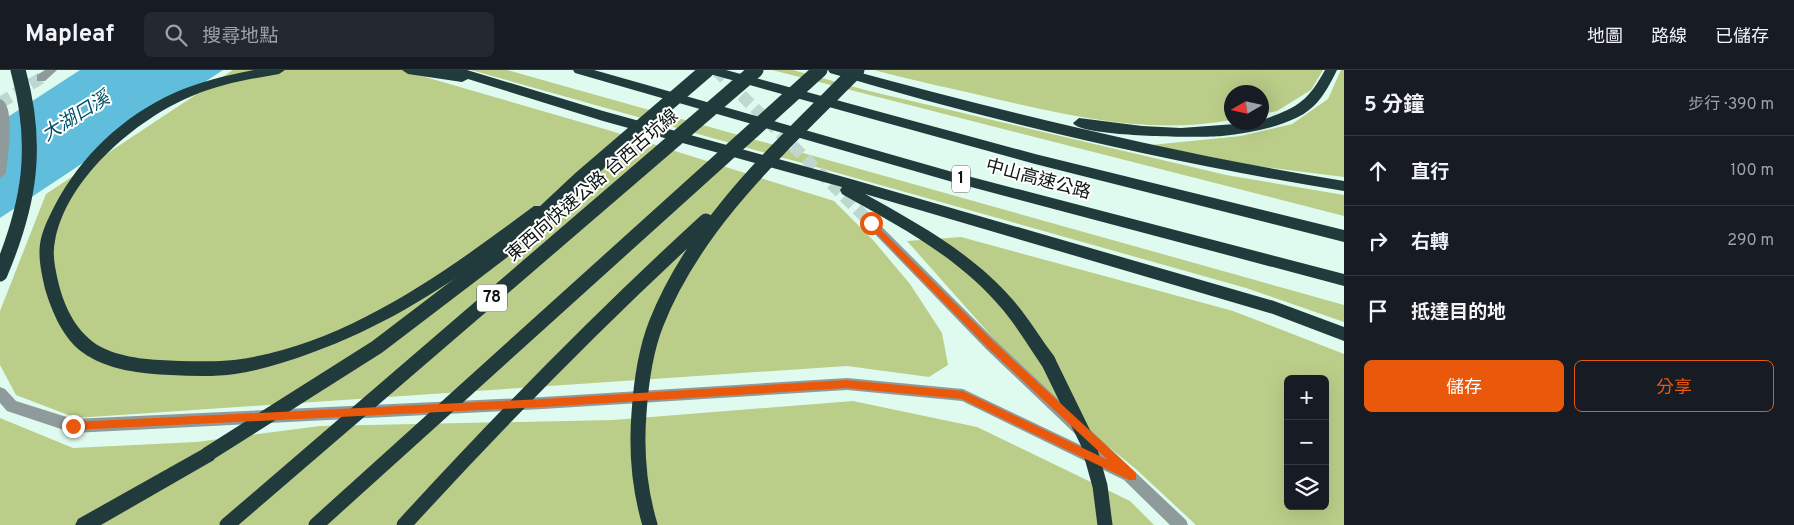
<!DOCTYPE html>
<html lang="zh-TW">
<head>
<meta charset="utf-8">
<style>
	:root { --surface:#171b24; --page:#242831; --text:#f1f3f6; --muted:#9ea1a6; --line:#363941; --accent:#ea580c }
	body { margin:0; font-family:Overpass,"Noto Sans TC",sans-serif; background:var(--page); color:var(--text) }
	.controls { position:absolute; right:15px; bottom:15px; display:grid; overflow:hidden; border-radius:8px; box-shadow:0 5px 20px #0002 }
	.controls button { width:45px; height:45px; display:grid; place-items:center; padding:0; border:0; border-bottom:1px solid var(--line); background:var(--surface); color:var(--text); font:25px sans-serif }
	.compass { position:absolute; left:1224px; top:15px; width:45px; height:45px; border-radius:50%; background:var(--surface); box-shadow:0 5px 20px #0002; rotate:261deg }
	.stop { position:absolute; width:15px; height:15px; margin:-11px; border:4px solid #ea580c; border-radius:50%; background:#fff }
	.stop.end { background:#ea580c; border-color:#fff; box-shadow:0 1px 5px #0008 }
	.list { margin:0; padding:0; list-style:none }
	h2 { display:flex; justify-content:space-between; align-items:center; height:65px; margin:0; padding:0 20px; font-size:21px }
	h2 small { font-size:16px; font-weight:400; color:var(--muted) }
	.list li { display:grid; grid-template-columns:32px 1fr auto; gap:15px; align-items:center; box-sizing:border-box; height:70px; padding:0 20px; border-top:1px solid var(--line) }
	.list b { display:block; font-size:19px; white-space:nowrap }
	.list em { font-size:16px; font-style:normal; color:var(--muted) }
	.actions { display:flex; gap:10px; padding:15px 20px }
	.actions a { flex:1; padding:11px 0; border:1px solid var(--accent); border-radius:8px; text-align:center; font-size:18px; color:var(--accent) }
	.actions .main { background:var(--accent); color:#fff }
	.icon { flex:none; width:28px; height:28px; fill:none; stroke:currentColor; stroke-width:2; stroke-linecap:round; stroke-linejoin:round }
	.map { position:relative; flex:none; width:1344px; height:455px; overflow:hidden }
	header { display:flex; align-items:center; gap:30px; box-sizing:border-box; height:70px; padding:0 25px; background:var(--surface); border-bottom:1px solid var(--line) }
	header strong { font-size:24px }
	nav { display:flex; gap:28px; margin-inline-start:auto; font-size:18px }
	.search { width:350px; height:45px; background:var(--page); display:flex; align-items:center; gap:12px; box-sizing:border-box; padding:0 18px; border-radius:8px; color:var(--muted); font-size:19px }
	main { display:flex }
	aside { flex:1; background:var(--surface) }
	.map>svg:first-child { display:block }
	.green { fill:#bace89; fill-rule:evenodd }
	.water { fill:#61bddc }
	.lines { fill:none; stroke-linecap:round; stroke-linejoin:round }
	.minor-tunnel { stroke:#bfd8cf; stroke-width:12; stroke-dasharray:12 6; stroke-linecap:butt }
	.minor { fill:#8f9b9b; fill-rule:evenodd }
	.highway { fill:#213b3c; fill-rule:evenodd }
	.highway-bridge { stroke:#213b3c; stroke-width:15 }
	.route { fill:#ea580c }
	.labels { text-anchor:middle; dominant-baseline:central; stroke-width:4; stroke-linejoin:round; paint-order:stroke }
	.shield { fill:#fff; stroke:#545b59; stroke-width:1 }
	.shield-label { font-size:16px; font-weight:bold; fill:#0b1512 }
	.street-label { font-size:18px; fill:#0b1512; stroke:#fff }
	.water-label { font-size:19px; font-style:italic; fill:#005368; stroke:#fff }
</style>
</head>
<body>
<header>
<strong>Mapleaf</strong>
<div class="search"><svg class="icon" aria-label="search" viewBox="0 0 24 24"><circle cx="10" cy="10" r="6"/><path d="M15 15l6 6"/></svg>搜尋地點</div>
<nav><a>地圖</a><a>路線</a><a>已儲存</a></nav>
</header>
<main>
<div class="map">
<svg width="1344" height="455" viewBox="0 0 1344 455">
	<rect width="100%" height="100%" fill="#dffbf0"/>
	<path class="green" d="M233 0H401L608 60 834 131 873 170 910 214 942 263 948 295 929 307 847 296 76 348 16 325 0 295V241L46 124Z
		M471 0H507L1344 235V252L1246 218Z
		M772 0H793L869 21 1226 105 1344 125V146Z
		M874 0H1323L1311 20 1277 41 1262 44V22H1232L1231 50C1151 65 1074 47 996 29 955 19 914 11 874 0Z
		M1341 0H1344V107L1249 95 1151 75 1241 66 1292 54 1328 29Z
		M961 167 1233 241 1344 284V455H1196L1137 400 1042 323 907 171ZM1288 309H1325V436H1288Z
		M853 331 977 357 1130 431 1154 455H0V348L73 378 196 372 320 356 613 350Z"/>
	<path class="water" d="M80 0H223L0 148V52Z"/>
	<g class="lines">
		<path class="minor-tunnel" d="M716 0 871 153
			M0 33 41 8"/>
		<path class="minor" d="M45 0H57L45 11H37V5Z
			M0 29C17 34 7 90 6 104L0 108Z
			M871 148 875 150 996 271 1186 450 1188 455H1170L1124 410 962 331 847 320 543 339 73 363 7 341 0 333V317L5 319 16 331 73 349 543 327 847 308 963 319 1093 381 986 279 867 156 865 153Z"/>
		<path class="highway" d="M254 0H285L279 4C250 9 220 14 192 26 136 49 66 109 55 171 52 184 55 198 58 211 64 237 77 264 101 277 124 289 154 290 180 291 197 291 216 292 234 290 345 276 447 201 534 136H544L546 140 544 144C469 201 400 251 311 283 287 292 261 300 235 304 214 307 192 306 171 305 142 304 106 300 82 282 63 268 52 242 45 219 42 205 38 189 40 174 42 160 49 147 55 135 81 86 123 46 174 23 199 12 227 5 254 0Z
			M402 0H467L603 41 851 109 1274 231 1344 257V271L1273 244 865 124C919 154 972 183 1013 230 1028 247 1040 268 1054 286L1056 291 1054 296 1048 298 1042 296C1029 277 1017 257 1003 240 959 187 900 157 842 124L840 120 842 117 603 51 468 9 462 12 408 4Z
			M573 0H594L956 103 1344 204V216L956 113 575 3Z
			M704 0H726L1035 84 1344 160V172L1035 94 710 4Z
			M828 0H850C1013 44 1177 84 1344 111V121C1170 93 998 53 830 3Z
			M1325 0H1337C1327 20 1318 38 1296 48 1273 59 1247 63 1222 66 1202 68 1081 67 1073 53L1079 48 1142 56 1181 58 1262 52V50C1296 38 1307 33 1325 0Z
			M208 376 214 378 216 384 214 390 101 455H75L78 449Z"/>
		<path class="highway-bridge" d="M0 204C30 133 39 75 18 0
			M1048 291 1088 373 1100 416 1105 455
			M208 384 377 277 503 181 580 109 707 0
			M227 455 756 0
			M316 455 820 0
			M404 455C501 349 600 248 706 151
			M650 455C639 418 636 381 639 343 641 313 645 282 656 254 696 152 782 76 857 0"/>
	</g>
	<path class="route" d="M871 150 994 272 1136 403V410H1129L962 329 846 318 543 337 73 360 69 356 73 352 543 329 846 310 963 321 1108 390 988 278 869 156 868 153Z"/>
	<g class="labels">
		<g class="shield">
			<rect x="952" y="95.5" width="18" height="27" rx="4"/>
			<rect x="477" y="214.5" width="30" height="27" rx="4"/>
		</g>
		<g class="shield-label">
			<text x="961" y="109">1</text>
			<text x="492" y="228">78</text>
		</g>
		<g class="street-label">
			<text transform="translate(1038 110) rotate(15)">中山高速公路</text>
			<text transform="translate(593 116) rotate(-41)">東西向快速公路 台西古坑線</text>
		</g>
		<g class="water-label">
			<text transform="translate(76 47) rotate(-32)">大湖口溪</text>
		</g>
	</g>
</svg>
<div class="controls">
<button>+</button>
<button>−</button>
<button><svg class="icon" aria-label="layers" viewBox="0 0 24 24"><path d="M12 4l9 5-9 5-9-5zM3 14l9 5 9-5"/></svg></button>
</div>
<svg class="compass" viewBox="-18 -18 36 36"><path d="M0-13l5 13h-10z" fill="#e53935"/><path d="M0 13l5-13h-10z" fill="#9ea1a6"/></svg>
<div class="stop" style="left:871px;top:153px"></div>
<div class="stop end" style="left:73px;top:356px"></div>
</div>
<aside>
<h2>5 分鐘<small>步行 · 390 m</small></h2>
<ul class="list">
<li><svg class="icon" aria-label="ahead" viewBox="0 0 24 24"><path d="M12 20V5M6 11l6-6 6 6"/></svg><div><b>直行</b></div><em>100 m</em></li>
<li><svg class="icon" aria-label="right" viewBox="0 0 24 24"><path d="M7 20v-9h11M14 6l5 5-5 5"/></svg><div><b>右轉</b></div><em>290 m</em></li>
<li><svg class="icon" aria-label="arrive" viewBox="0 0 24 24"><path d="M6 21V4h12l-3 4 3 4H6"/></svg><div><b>抵達目的地</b></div></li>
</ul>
<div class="actions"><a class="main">儲存</a><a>分享</a></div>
</aside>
</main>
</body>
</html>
